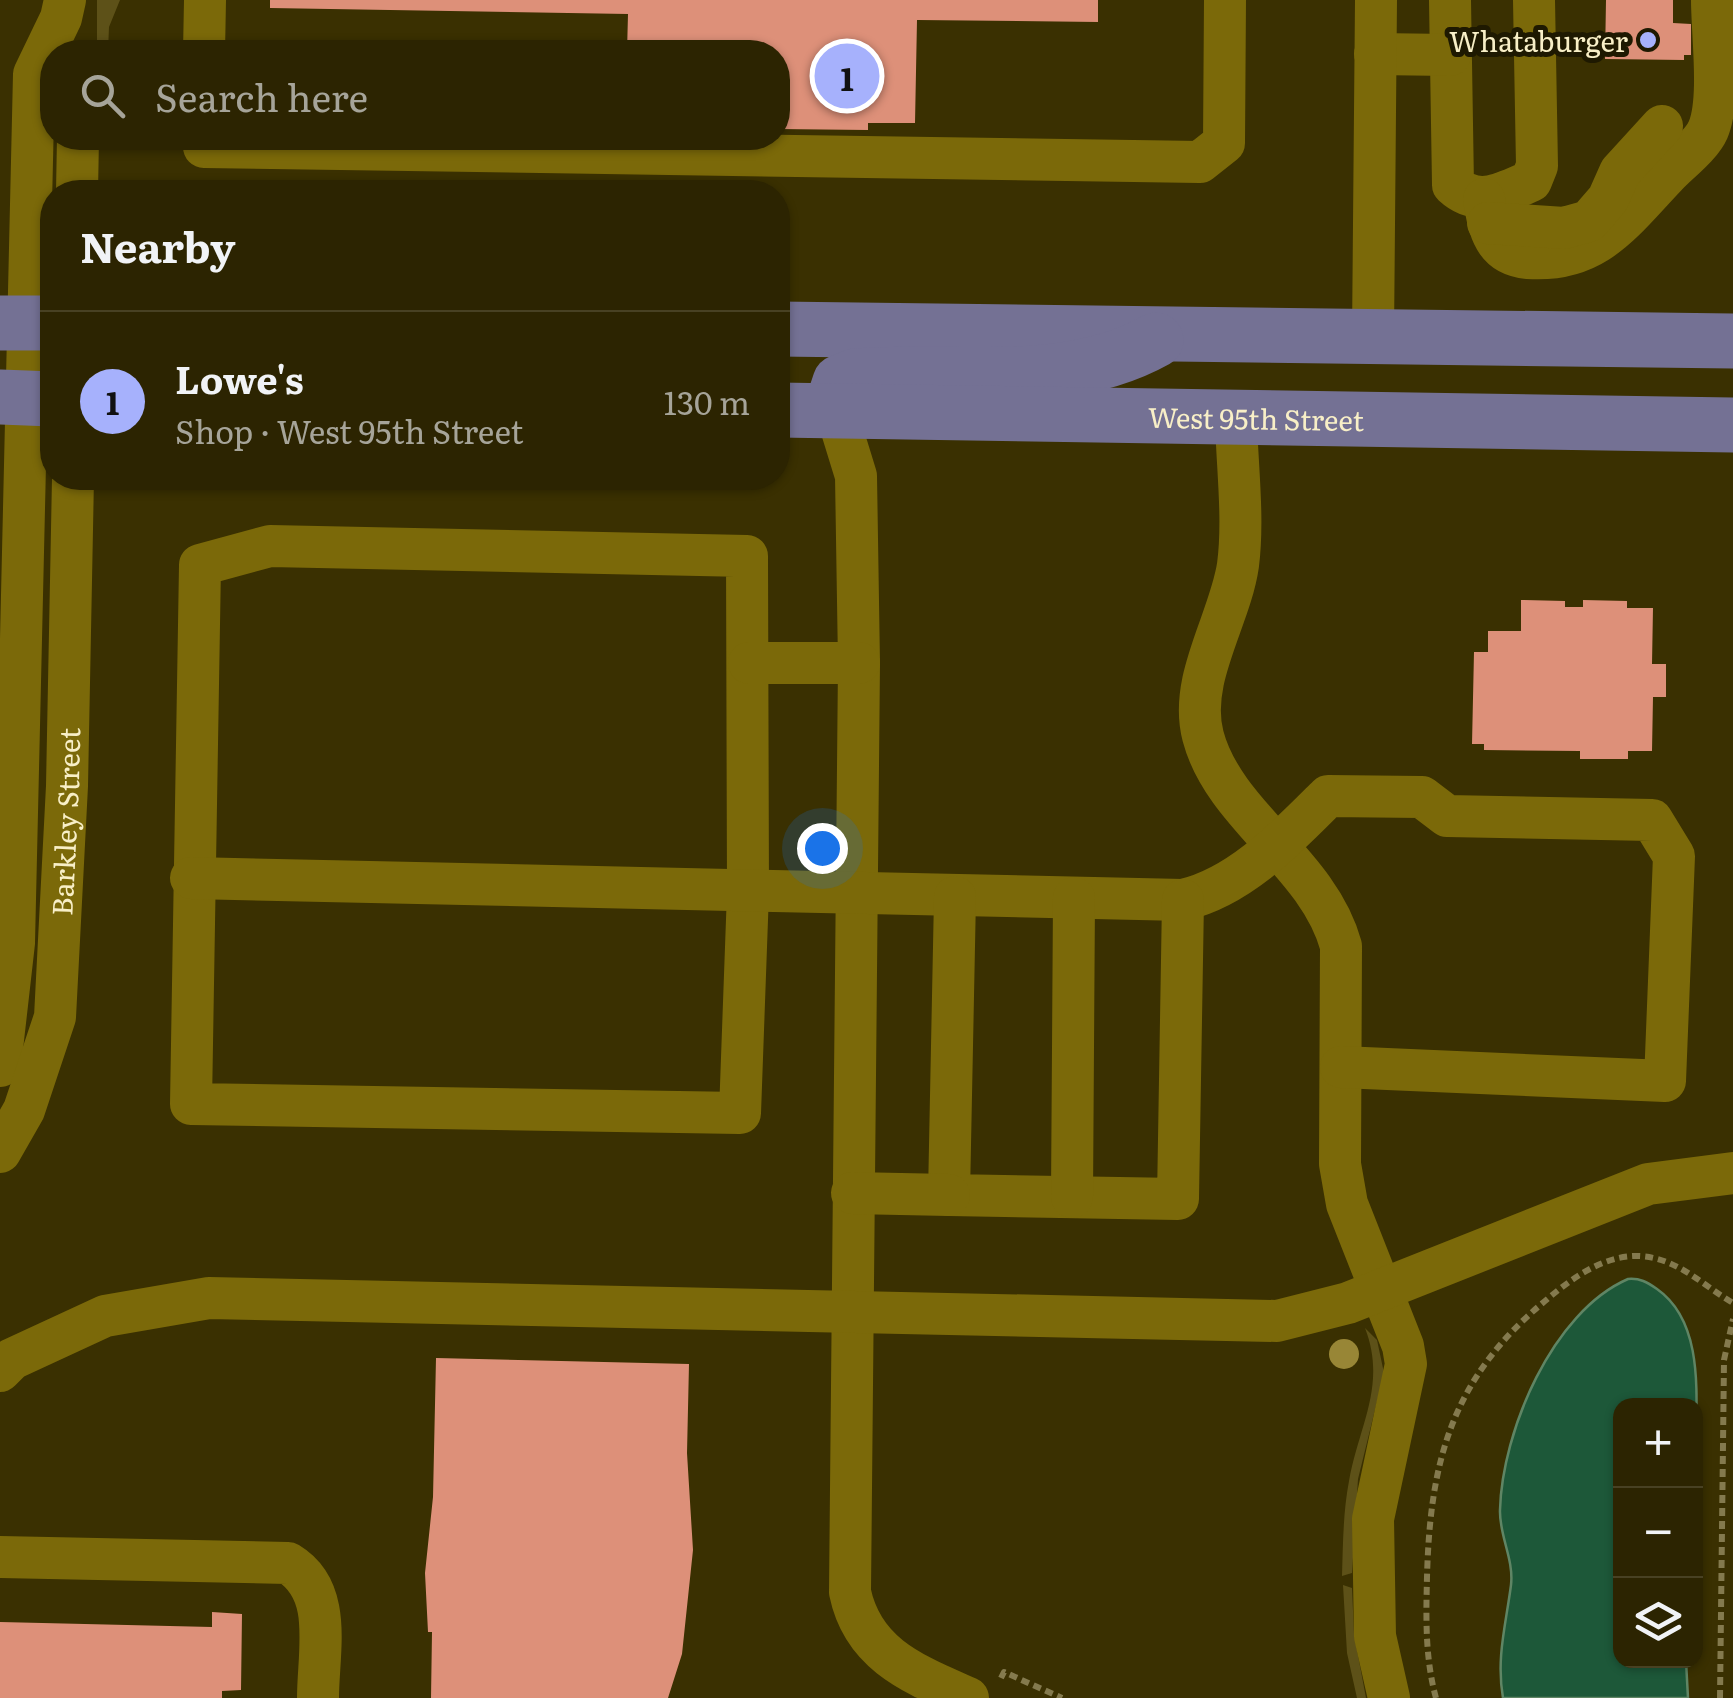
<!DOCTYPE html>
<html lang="en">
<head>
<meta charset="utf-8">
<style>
	:root { --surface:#2c2401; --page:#342c0b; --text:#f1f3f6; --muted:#a6a499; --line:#484123; --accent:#a6b1fc }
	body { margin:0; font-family:Literata,serif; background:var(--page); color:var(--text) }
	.controls { position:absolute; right:30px; bottom:30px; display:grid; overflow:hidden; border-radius:20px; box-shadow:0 2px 8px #0004 }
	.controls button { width:90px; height:90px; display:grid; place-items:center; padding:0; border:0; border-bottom:2px solid var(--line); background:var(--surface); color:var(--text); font:50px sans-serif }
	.you { position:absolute; left:822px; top:848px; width:35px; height:35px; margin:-25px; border:8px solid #fff; border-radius:50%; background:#1a73e8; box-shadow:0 0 0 15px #1a73e833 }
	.badge { display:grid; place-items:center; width:65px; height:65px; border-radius:50%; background:var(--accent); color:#111; font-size:32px; font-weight:700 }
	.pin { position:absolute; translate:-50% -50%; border:5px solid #fff; box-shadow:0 2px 10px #0006 }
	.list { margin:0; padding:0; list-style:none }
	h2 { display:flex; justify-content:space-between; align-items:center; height:130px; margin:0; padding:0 40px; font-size:42px }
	h2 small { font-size:32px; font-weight:400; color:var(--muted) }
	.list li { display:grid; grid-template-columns:65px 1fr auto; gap:30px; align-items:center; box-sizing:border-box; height:180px; padding:0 40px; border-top:2px solid var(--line) }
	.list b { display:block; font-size:38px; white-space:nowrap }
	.list p { margin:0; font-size:32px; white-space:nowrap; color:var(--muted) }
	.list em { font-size:32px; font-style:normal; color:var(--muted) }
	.icon { flex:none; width:55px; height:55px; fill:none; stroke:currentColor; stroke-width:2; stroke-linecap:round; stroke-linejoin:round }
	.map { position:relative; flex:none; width:1733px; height:1698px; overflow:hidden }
	.search { position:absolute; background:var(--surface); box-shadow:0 2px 8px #0004; left:40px; top:40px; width:750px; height:110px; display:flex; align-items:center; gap:25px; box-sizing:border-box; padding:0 35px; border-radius:40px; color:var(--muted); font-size:38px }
	.panel { position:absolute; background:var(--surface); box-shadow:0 2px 8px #0004; left:40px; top:180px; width:750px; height:310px; border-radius:40px }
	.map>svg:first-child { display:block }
	.green { fill:#5d5118 }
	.water { fill:#1d5839; stroke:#5f8564; stroke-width:2.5 }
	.building { fill:#dd9079 }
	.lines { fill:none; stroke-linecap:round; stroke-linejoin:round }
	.path { stroke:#847a4e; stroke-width:6; stroke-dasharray:8 5; stroke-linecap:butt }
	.minor { stroke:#7b6909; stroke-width:42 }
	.major { stroke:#747194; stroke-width:55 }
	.tree { fill:#988636 }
	.poi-dot { fill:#a6b1fc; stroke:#1e1901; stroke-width:4 }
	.labels { text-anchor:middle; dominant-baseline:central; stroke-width:10; stroke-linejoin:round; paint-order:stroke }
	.poi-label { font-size:28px; fill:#f8efc7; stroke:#1e1901; text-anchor:end }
	.street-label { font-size:28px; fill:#f8efc7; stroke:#1e1901 }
</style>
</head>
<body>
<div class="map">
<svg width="1733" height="1698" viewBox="0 0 1733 1698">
	<rect width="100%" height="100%" fill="#3a3001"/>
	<path class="green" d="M97 0H120L109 27 108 52H97Z
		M1365 1328 1377 1340 1384 1373 1358 1479 1352 1573 1342 1576C1343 1544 1343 1513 1349 1481 1359 1425 1387 1385 1365 1328Z
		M1343 1585 1352 1588 1354 1634 1366 1698H1357L1347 1653Z"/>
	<path class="water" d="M1628 1279C1640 1278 1647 1282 1657 1289 1701 1320 1697 1385 1696 1434V1406H1620V1660L1686 1661 1688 1698H1503C1496 1658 1506 1624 1511 1585 1514 1559 1499 1535 1500 1510 1502 1432 1552 1312 1628 1279Z"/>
	<path class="building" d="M270 0H1098V22L917 20 915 123H868V130L778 129V52H627L628 14 270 8Z
		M1606 0H1673V23L1691 24V55H1684V60L1605 59Z
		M1521 600 1565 601V607H1583V600L1627 601V608H1653L1652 664H1666V697H1653L1652 751H1628V759H1580V751L1484 750V744H1472L1474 652H1488V631H1521Z
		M436 1358 689 1364 687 1453 693 1550 682 1654 668 1698H431L432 1632H428L425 1573 433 1497Z
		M212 1612 242 1614 241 1690 222 1691V1698H0V1622L212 1627Z"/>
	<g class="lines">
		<path class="path" d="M1001 1678 1004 1672 1062 1698
			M1436 1698C1425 1658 1426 1618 1427 1577 1430 1461 1452 1378 1545 1301 1571 1279 1603 1255 1639 1256 1678 1258 1702 1285 1733 1303
			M1720 1698 1724 1360 1733 1319"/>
		<g class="minor">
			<path d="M1450 0 1453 185C1478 208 1503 193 1531 181L1537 166 1534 0"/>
			<path d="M204 52 205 0"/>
			<path d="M1375 54 1450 55"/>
			<path d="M204 138V147L1200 162 1224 143 1225 0"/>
			<path d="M77 192 78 138"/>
			<path d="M1484 199C1489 230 1494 255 1528 258 1596 263 1623 221 1666 176 1678 163 1701 146 1708 130 1721 100 1712 34 1712 0"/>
			<path d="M1488 223 1564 228 1589 221 1608 199 1620 172 1662 126"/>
			<path d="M1373 336 1376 0"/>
			<path d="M836 411 856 476 859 663 850 1592C863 1655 914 1674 968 1698"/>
			<path d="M1236 419C1237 466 1244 518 1238 565 1230 620 1188 679 1203 736 1224 816 1318 862 1341 946L1340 1164 1347 1204 1403 1346 1406 1364 1373 1519 1375 1636 1389 1698"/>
			<path d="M270 546 747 556 748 892 740 1113 191 1104 200 565Z"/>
			<path d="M749 663H859"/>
			<path d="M191 878 1183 900C1240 887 1287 837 1328 796L1422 797 1447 816 1652 820 1674 856 1665 1081 1341 1067"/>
			<path d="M955 897 949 1195 1178 1199 1183 900"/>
			<path d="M0 1066 14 943 34 74 61 18 65 0"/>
			<path id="s1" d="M0 1152 24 1110 55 1017 67 786 73 478"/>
			<path d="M852 1193 949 1195"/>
			<path d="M1072 1197 1074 898"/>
			<path d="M0 1371 12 1359 105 1316 209 1298 1277 1321 1348 1303 1648 1184 1733 1173"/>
			<path d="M0 1557 288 1563C334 1591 318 1651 318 1698"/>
		</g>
		<g class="major">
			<path d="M0 323H52"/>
			<path d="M778 329 1733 341"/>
			<path d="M0 397 52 399"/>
			<path d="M835 397 840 382 855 376C955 368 1065 391 1156 340"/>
			<path id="s2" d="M778 410 1733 425"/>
		</g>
	</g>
	<circle class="tree" cx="1344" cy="1354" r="15"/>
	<circle class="poi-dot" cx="1648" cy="40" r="10"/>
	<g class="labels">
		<g class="poi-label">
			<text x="1628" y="40">Whataburger</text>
		</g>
		<g class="street-label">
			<text stroke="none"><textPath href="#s2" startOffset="478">West 95th Street</textPath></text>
			<text stroke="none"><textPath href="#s1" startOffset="342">Barkley Street</textPath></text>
		</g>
	</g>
</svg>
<div class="controls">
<button>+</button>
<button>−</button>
<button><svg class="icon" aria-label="layers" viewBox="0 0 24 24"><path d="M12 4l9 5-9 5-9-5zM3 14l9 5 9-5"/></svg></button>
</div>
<div class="you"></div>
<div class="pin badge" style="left:847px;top:76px">1</div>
<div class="search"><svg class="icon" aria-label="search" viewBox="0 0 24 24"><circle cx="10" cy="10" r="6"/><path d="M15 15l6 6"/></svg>Search here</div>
<section class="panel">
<h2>Nearby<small></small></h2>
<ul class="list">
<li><span class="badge">1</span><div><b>Lowe's</b><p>Shop · West 95th Street</p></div><em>130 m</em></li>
</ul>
</section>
</div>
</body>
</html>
